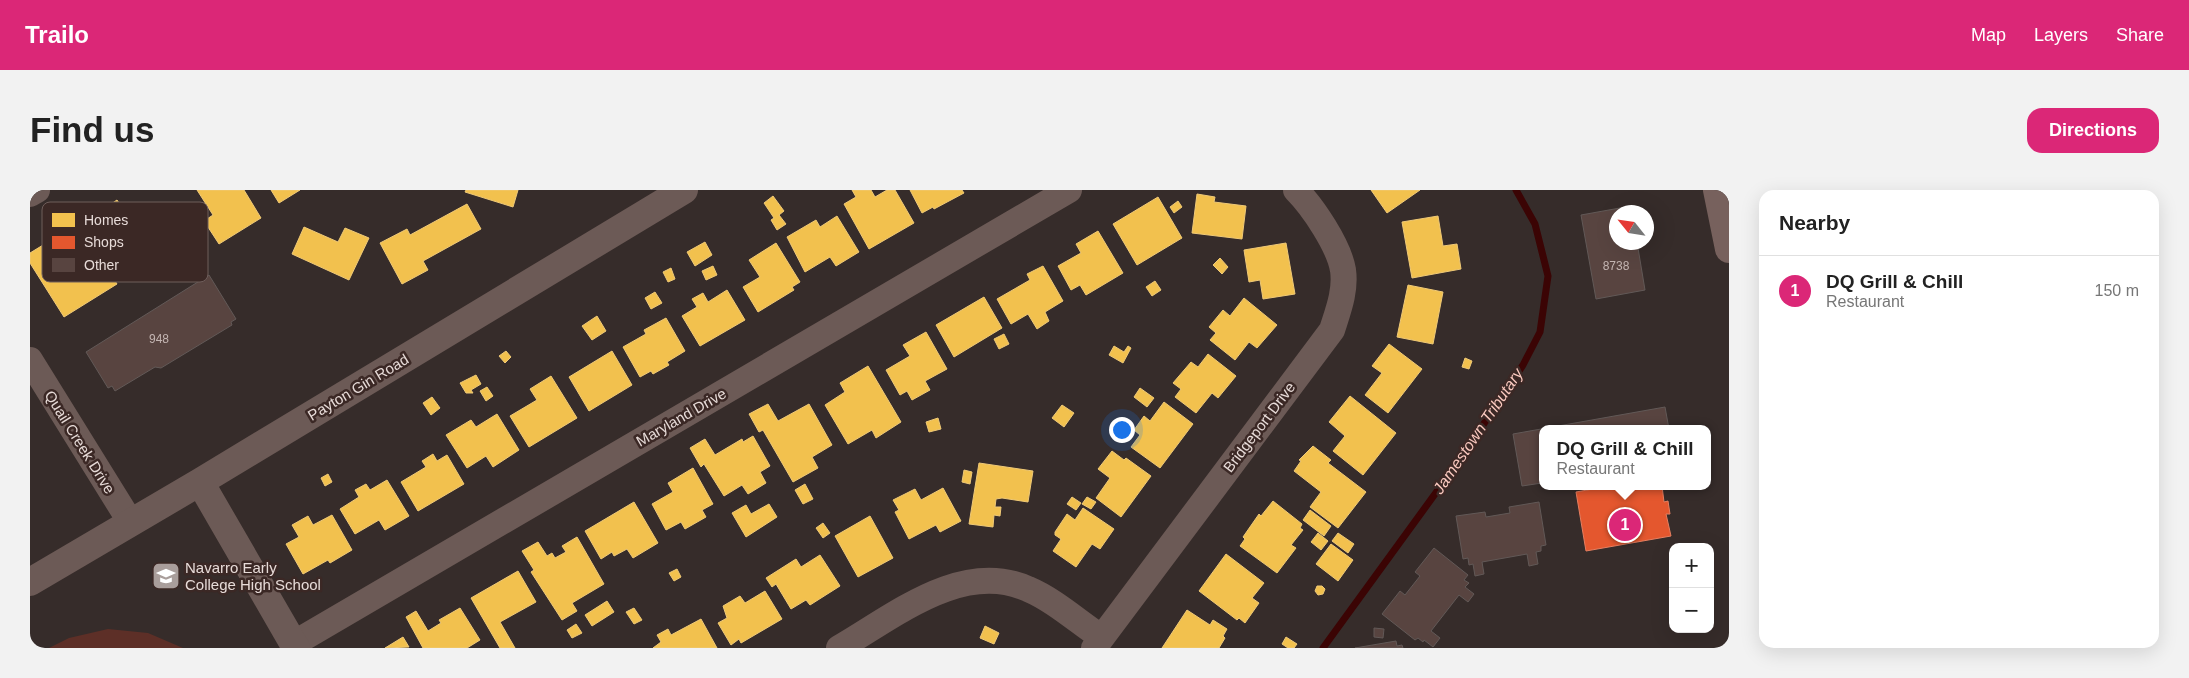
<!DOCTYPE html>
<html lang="en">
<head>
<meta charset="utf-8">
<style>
	:root { --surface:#fff; --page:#f2f2f2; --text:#222; --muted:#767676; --line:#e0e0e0; --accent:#db2777 }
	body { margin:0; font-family:Arial,sans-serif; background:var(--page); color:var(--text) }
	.controls { position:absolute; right:15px; bottom:15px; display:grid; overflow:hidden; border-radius:10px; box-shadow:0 5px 20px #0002 }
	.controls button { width:45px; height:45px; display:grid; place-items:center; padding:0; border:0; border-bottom:1px solid var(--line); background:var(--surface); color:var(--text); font:25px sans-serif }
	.compass { position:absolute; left:1579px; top:15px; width:45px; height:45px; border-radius:50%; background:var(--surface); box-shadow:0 5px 20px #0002; rotate:300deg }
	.you { position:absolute; left:1091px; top:239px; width:18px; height:18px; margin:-12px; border:4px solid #fff; border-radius:50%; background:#1a73e8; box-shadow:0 0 0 8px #1a73e833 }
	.badge { display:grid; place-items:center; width:32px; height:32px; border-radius:50%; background:var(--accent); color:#fff; font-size:16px; font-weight:700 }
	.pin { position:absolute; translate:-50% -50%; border:2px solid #fff; box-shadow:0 1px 5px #0006 }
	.popup { position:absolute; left:1509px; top:235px; width:172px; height:65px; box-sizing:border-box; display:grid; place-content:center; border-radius:10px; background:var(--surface); filter:drop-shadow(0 1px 4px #0005); font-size:16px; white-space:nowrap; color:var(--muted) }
	.popup b { font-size:19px; color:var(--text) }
	.popup::after { content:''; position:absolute; left:50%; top:100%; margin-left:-10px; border:10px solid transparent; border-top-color:var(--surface) }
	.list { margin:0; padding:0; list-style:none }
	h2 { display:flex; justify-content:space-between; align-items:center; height:65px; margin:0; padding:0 20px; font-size:21px }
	h2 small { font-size:16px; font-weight:400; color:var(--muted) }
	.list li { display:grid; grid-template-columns:32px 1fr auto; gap:15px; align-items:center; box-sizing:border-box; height:70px; padding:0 20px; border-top:1px solid var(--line) }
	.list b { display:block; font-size:19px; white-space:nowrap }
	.list p { margin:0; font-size:16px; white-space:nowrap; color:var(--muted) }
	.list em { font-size:16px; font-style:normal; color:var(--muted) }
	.map { position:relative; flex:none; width:1699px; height:458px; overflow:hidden; border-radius:15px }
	header { display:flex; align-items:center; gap:30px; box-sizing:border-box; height:70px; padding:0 25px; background:var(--accent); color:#fff }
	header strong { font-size:24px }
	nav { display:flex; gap:28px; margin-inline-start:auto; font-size:18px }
	.intro { display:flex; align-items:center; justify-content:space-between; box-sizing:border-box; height:120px; padding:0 30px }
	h1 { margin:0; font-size:35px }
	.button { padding:12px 22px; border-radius:15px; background:var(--accent); color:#fff; font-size:18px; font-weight:700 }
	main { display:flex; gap:30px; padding:0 30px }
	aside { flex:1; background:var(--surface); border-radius:15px; box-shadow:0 5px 20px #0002 }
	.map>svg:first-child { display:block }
	.green { fill:#5d2f27 }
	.homes { fill:#f2c14e; stroke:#efc977 }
	.shops { fill:#e4572e; stroke:#e57f61 }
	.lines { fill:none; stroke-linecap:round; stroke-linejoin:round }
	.stream { stroke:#3b0404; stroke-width:7 }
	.building { fill:#584440; stroke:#625957 }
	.minor { stroke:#6c5a56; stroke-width:26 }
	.tertiary { stroke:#6c5a56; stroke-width:28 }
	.primary { stroke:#77615d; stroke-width:28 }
	.labels { text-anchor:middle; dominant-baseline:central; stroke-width:5; stroke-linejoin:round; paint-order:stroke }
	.number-label { font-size:12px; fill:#c3b5b2 }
	.street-label { font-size:15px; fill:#e7dbd8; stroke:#3b2825 }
	.poi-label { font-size:15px; fill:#e7dbd8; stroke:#3b2825; text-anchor:start }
	.water-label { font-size:16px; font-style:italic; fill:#fac9bf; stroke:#3b2825 }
	.key { fill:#3b2825; stroke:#6f5e5b; stroke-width:1 }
	.key-label { font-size:14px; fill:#e7dbd8 }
</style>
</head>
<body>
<header>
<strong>Trailo</strong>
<nav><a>Map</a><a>Layers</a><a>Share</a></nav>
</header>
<div class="intro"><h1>Find us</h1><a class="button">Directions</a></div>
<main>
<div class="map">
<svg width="1699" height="458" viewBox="0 0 1699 458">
	<rect width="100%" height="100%" fill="#362c2a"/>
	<path class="green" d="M78 439 118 443 153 458H19L39 448Z"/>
	<path class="homes" d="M167 0H214L231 28 189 54 174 31 183 25Z
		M241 0H270L249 13Z
		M436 0H488L483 17 435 2Z
		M822 0H841L845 7 857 0H865L884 33 839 59 814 14 826 7Z
		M880 0H932L934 3 904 19 903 17 892 23Z
		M1341 0H1390L1357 23Z
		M1167 4 1185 7 1184 12 1216 16 1212 49 1162 43Z
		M743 6 754 21 749 25 756 34 747 40 741 30 744 28 734 13Z
		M1128 7 1152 48 1107 75 1083 34Z
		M87 10 104 36 131 19 152 50 101 84 63 26Z
		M1148 11 1152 17 1144 23 1140 17Z
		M437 14 451 39 393 71 398 80 372 94 350 53 377 39 380 45Z
		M807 26 829 62 806 76 800 67 775 82 757 47 786 30 790 37Z
		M1408 26 1413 56 1427 54 1431 79 1382 88 1372 32Z
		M274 37 308 52 315 38 339 48 319 90 262 64Z
		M1068 41 1093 83 1056 105 1050 95 1041 100 1028 76 1051 63 1046 54Z
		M18 52 33 76 64 57 87 94 34 127 0 73V63Z
		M675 52 682 65 665 76 657 62Z
		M746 53 770 92 762 97 764 100 728 122 713 97 730 87 719 70Z
		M1256 53 1265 104 1233 109 1230 90 1219 92 1214 60Z
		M1190 68 1198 77 1192 84 1183 75Z
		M683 76 687 85 676 90 672 81Z
		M1013 76 1033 111 1015 122 1019 131 1007 139 998 124 981 134 967 109 1000 90 997 84Z
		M641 78 645 89 638 92 633 82Z
		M1125 91 1131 100 1122 106 1116 97Z
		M1378 95 1413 102 1403 154 1367 147Z
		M697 100 715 130 670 156 652 126 667 117 662 109 673 103 678 112Z
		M625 102 632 113 621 119 615 108Z
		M954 107 972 138 924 167 906 135Z
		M1214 108 1247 135 1227 158 1219 152 1205 170 1180 150 1186 143 1179 137 1193 120 1200 126Z
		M567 126 576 141 562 150 552 136Z
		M636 128 655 161 637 172 639 175 623 184 621 181 610 187 593 157 616 144 614 140Z
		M896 142 917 179 895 191 900 200 882 210 877 201 870 205 856 180 880 166 873 155Z
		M974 144 979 154 969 159 964 149Z
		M1359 154 1392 179 1358 223 1335 205 1352 183 1342 176Z
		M1084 156 1094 162 1098 156 1101 158 1093 173 1079 165Z
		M476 161 481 167 475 173 469 166Z
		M582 161 602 195 559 221 539 187Z
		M1178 164 1206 186 1188 208 1182 203 1166 223 1145 207 1151 199 1143 193 1161 172 1168 177Z
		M1435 168 1442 171 1439 179 1432 177Z
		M838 176 871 232 846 248 842 240 818 254 795 215 815 202 810 193Z
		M446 185 451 194 441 200 443 203H436L430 193Z
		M521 186 547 228 499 257 480 226 507 210 500 199Z
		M457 197 463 206 456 211 450 201Z
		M1110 198 1124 208 1117 217 1104 207Z
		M1320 206 1366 243 1333 285 1303 261 1315 246 1299 232Z
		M402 207 410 218 401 225 393 213Z
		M1134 212 1163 234 1130 278 1101 257 1110 245 1104 240 1114 226 1120 231Z
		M738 214 748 231 779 214 802 255 782 267 788 278 763 292 733 240 729 242 719 224Z
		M1032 215 1044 223 1034 237 1022 228Z
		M467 224 489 260 463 277 456 266 437 278 416 245 441 230 446 237Z
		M908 228 911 239 899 242 896 232Z
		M723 246 740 276 730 282 736 293 718 304 712 295 694 306 674 274 671 277 660 258 675 249 685 265 712 249 713 252Z
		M1283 256 1301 270 1298 273 1336 302 1308 338 1280 317 1291 302 1264 281 1271 271 1269 270Z
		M1082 261 1094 270 1096 268 1121 286 1091 327 1066 308 1080 288 1068 279Z
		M403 264 407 271 417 265 434 294 388 321 371 292 396 277 392 271Z
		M949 273 1003 281 998 312 972 308 966 309 965 317H971L970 326 964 325 963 337 939 334Z
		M663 278 683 314 672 320 676 327 655 339 651 332 636 340 622 314 643 302 638 293Z
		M934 280 942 282 940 294 932 292Z
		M298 284 302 292 295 296 291 288Z
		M357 290 379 326 355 340 349 330 325 344 310 319 329 307 325 300 336 294 340 300Z
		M775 294 783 309 773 314 765 300Z
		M913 298 931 331 910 342 906 335 879 349 865 322 869 320 863 310 885 299 891 310Z
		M1042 307 1051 313 1046 320 1037 314Z
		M1057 307 1066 312 1061 319 1052 314Z
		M1243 311 1272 334 1270 338 1273 340 1261 355 1266 358 1247 383 1210 356 1215 349 1213 347 1229 324 1231 326Z
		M604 312 628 353 603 368 597 359 584 366 582 362 571 369 555 341Z
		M739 314 747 327 716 347 702 323 716 315 721 324Z
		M1053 318 1084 339 1070 359 1062 354 1046 377 1023 361 1031 349 1025 345V342L1037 324 1045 330Z
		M1280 320 1301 336 1294 346 1273 330Z
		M302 325 322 360 300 373 298 370 273 384 256 354 269 347 262 335 278 326 283 335Z
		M840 326 863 368 828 387 805 346Z
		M793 333 800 343 793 348 786 338Z
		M1288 343 1298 351 1291 360 1281 352Z
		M1308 343 1324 354 1318 363 1302 351Z
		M547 347 574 394 542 413 547 421 532 430 501 382 504 380 492 361 508 352 517 366 522 363 525 368 536 362 532 356Z
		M1301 354 1323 370 1308 391 1286 374Z
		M1196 364 1234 393 1222 408 1229 413 1215 433 1209 428 1207 430 1169 401Z
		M790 365 810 396 780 415 776 410 761 419 746 394 742 397 736 388 766 369 771 377Z
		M647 379 651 387 644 391 639 383Z
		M488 381 506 412 470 432 485 458H470L441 408Z
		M1287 396H1292L1295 399 1293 404 1288 405 1285 401Z
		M735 401 752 429 711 453 709 449 701 455 688 433 697 428 693 416 710 406 715 413Z
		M577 411 584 422 562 436 555 425Z
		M430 418 450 450 437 458H393L376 427 386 421 398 441 411 433 409 430Z
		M604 418 612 430 604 434 596 422Z
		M1157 420 1180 435 1183 430 1197 439 1193 446 1195 448 1189 458H1132Z
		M671 429 687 458H623L631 452 627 445 638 439 641 445Z
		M546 434 552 443 542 448 537 440Z
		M955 436 969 443 964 454 950 448Z
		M373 447 379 457 355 458Z
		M1256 447 1267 454 1264 458H1258L1252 454Z"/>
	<path class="shops" d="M1580 296H1632L1634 312 1638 311 1640 324H1636L1641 346 1556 361 1546 302Z"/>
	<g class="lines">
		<path class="stream" d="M1293 458 1429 271 1493 175 1510 142 1518 86 1505 34 1486 0"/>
	</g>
	<path class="building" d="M1601 16 1602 22H1586V52H1607L1615 100 1566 109 1551 25Z
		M179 85 206 129 201 132 202 135 131 178 125 177 85 201 82 196 78 198 56 162Z
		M1635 217 1639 239H1512V293L1492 296 1483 244Z
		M1509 312 1516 355 1511 356V361L1506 362 1508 374 1499 376 1497 364 1452 372 1454 384 1445 386 1443 374 1439 375 1438 368 1433 369 1426 326 1455 322 1456 327 1480 323 1479 317Z
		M1404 358 1438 385 1434 390 1439 393 1435 397 1444 404 1438 412 1429 405 1401 441 1410 448 1403 457 1394 450 1393 452 1388 448 1385 450 1352 424 1370 401 1375 405 1390 386 1385 382Z
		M1344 438 1354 439 1353 448 1344 447Z
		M1366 451 1367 456 1372 455 1373 458H1325Z"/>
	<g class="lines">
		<path class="minor" d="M0 4 7 0
			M0 170 101 333
			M263 454 1039 0
			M809 458C863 427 932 369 998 399 1024 410 1047 431 1071 447
			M1064 458 1302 140C1308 121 1316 101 1313 80 1309 56 1283 17 1266 0"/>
		<path class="tertiary" d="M170 292 266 458
			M0 392 170 292 654 0"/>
		<path class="primary" d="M1687 0 1699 59"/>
	</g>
	<defs>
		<symbol id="school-square" viewBox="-11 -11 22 22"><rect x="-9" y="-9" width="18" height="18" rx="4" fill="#a99e9b" stroke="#3b2825"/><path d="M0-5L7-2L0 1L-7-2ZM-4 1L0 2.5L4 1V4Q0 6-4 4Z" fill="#fff"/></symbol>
	</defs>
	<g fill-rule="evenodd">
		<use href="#school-square" x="120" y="370" width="32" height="32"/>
	</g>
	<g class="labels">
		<g class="number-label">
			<text x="1586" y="76">8738</text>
			<text x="129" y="149">948</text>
		</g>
		<g class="street-label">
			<text transform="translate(328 197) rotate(-31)">Payton Gin Road</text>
			<text transform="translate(651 227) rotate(-30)">Maryland Drive</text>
			<text transform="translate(1229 237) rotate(-53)">Bridgeport Drive</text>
			<text transform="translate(50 252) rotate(58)">Quail Creek Drive</text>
		</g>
		<g class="poi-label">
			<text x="155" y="377">Navarro Early<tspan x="155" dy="17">College High School</tspan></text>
		</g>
		<g class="water-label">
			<text transform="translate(1448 241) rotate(-56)">Jamestown Tributary</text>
		</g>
	</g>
	<rect x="12" y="12" width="166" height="80" rx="8" class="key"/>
	<rect x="22" y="23" width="23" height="14" fill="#f2c14e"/>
	<rect x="22" y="46" width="23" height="13" fill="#e4572e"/>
	<rect x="22" y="68" width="23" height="14" fill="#584440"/>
	<g class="key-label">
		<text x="54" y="35">Homes</text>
		<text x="54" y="57">Shops</text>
		<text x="54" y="80">Other</text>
	</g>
</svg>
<div class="controls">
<button>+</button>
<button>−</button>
</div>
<svg class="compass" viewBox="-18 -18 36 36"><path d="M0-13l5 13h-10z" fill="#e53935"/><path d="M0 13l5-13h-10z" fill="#767676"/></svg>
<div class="you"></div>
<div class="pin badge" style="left:1595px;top:335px">1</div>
<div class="popup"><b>DQ Grill &amp; Chill</b>Restaurant</div>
</div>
<aside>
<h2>Nearby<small></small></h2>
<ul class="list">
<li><span class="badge">1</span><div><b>DQ Grill &amp; Chill</b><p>Restaurant</p></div><em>150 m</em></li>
</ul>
</aside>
</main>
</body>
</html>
